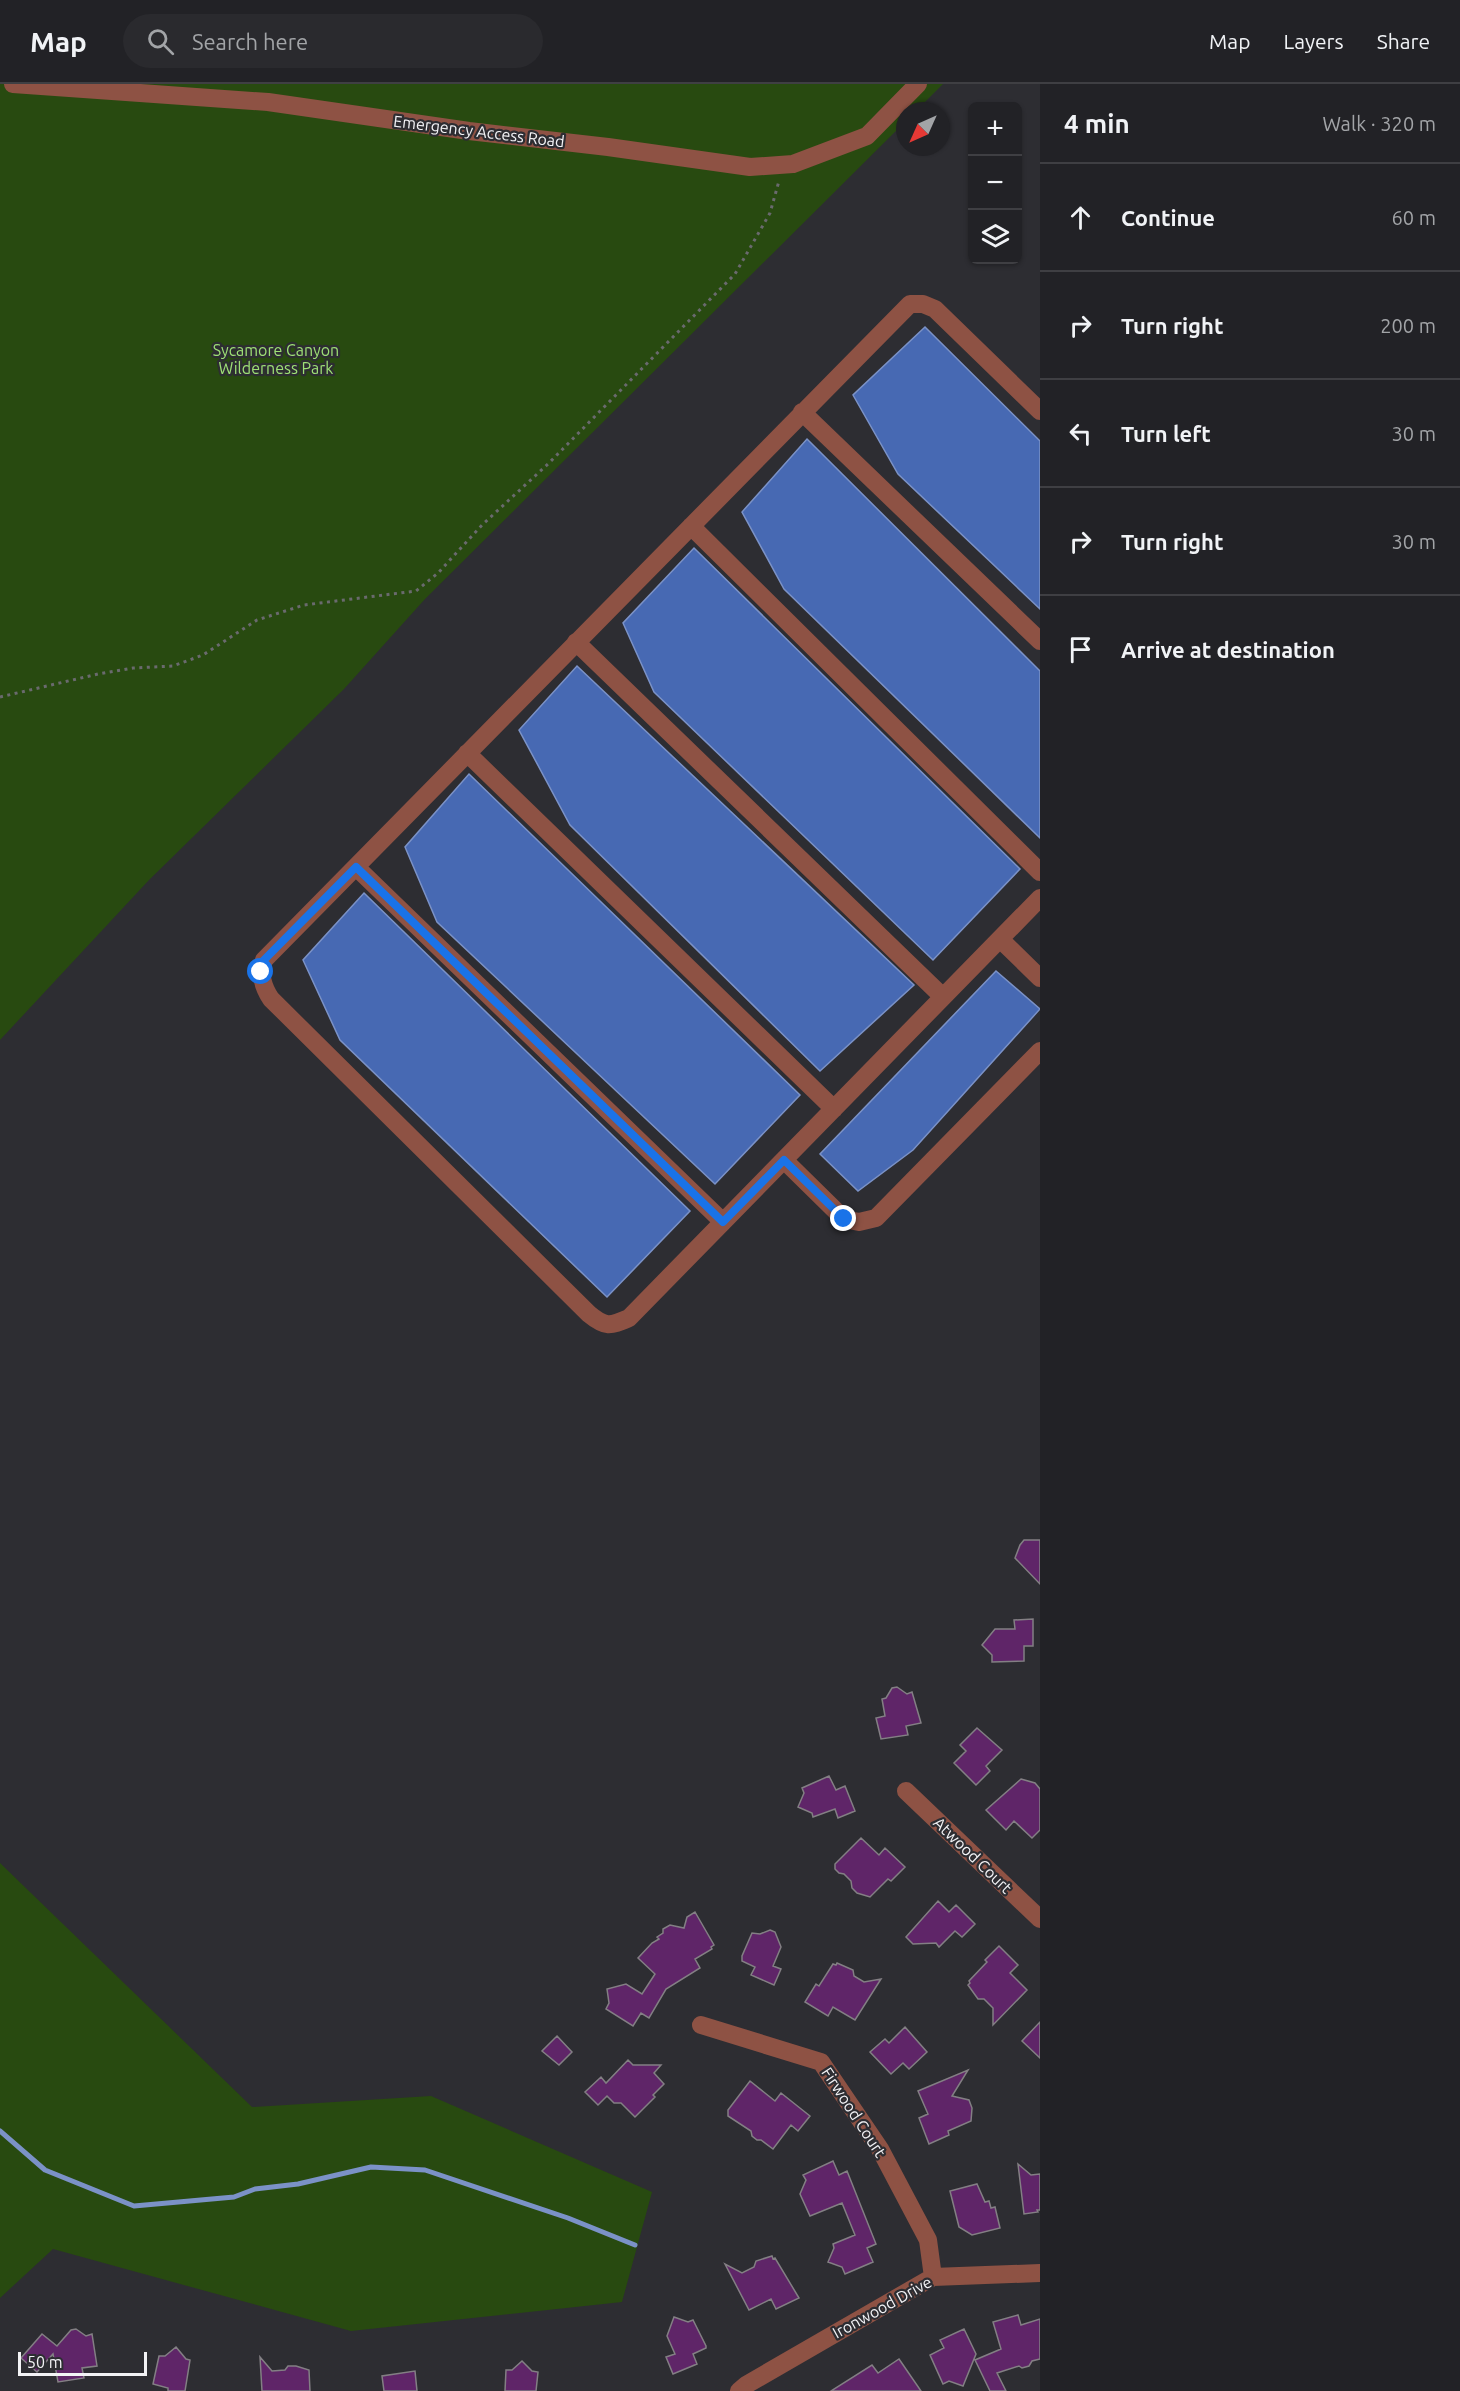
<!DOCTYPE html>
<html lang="en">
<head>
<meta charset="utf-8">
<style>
	:root { --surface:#222226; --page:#2a2a2e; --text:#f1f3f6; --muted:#a2a4a7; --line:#3f3f43 }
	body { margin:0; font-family:Ubuntu,sans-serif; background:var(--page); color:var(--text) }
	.controls { position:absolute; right:18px; top:18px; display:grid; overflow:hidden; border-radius:9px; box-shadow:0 2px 4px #0004 }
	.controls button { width:54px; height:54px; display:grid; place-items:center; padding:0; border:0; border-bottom:2px solid var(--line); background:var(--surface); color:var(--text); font:30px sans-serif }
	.compass { position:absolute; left:896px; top:18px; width:54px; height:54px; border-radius:50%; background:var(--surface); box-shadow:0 2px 4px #0004; rotate:225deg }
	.scale { position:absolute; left:18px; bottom:15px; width:129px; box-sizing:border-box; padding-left:6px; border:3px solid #f3f3f6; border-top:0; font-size:16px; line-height:21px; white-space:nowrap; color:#f3f3f6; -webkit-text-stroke:4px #2d2d32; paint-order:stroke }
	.stop { position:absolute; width:18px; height:18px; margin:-14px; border:4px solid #1a73e8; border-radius:50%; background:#fff }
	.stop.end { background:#1a73e8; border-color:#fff; box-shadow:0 2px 6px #0008 }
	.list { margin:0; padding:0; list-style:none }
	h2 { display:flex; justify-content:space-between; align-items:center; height:78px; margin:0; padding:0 24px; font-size:26px }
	h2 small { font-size:20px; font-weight:400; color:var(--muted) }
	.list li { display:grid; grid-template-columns:39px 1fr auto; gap:18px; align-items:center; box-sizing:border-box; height:108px; padding:0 24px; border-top:2px solid var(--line) }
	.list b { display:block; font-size:22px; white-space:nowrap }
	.list em { font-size:20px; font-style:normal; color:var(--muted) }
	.icon { flex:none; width:33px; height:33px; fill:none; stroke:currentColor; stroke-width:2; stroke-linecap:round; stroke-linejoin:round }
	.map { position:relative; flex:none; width:1040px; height:2307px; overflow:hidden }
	header { display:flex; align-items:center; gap:36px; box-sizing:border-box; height:84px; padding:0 30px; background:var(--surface); border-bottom:2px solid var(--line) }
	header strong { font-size:28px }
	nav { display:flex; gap:33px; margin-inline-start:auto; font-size:21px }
	.search { width:420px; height:54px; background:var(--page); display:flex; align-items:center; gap:15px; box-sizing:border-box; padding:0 21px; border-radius:33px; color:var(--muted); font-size:22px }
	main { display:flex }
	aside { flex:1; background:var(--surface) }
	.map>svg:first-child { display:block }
	.green { fill:#284a10 }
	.water { fill:#4769b3; stroke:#7b92c7; stroke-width:1.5 }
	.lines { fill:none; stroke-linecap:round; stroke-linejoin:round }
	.stream { stroke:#7b92c7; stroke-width:5 }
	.building { fill:#5f2568; stroke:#837f84; stroke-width:1.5 }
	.path { stroke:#6a6a6e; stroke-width:3; stroke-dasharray:3 4.5; stroke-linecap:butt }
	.minor { stroke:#8e5244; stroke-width:18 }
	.route { stroke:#1a73e8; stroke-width:8 }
	.labels { text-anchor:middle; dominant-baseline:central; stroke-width:4.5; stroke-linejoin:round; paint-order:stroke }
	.street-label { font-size:16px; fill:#f3f3f6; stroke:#2d2d32 }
	.park-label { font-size:16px; fill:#9ee076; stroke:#2d2d32 }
</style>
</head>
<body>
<header>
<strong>Map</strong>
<div class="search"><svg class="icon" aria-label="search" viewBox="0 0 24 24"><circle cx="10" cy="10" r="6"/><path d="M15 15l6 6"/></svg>Search here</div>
<nav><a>Map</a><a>Layers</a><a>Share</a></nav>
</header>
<main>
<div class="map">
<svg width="1040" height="2307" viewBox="0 0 1040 2307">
	<rect width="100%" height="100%" fill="#2d2d32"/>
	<path class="green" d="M0 0H943L916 27H905V38L425 515 344 605 149 796 0 956Z
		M0 1779 252 2023 431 2012 652 2108 622 2218 351 2247 53 2165 0 2214Z"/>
	<path class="water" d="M925 243 1040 357V525L898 390 853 311Z
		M807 355 1040 587V754L784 505 742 428Z
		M694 464 1020 785 933 876 654 608 623 539Z
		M577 582 914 901 820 987 570 741 519 646Z
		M469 690 800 1011 715 1100 437 838 405 763Z
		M364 809 690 1127 607 1213 340 956 303 876Z
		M996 887 1040 925 913 1066 858 1107 820 1070Z"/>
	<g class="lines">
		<path class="stream" d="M0 2047 45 2086 134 2122 234 2113 255 2105 298 2100 371 2083 425 2086 568 2134 635 2161"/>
	</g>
	<path class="building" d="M1024 1456H1040V1500L1015 1474 1020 1461Z
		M1033 1535V1562H1024V1577L992 1578V1571L982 1561 995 1545H1015L1014 1536Z
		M897 1603 907 1610 912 1608 921 1639 906 1642 908 1651 881 1655 876 1634 885 1632 882 1615 886 1614 892 1604Z
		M977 1644 1002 1666 986 1682 990 1687 976 1701 954 1679 966 1667 960 1661Z
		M829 1692 836 1706 845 1702 855 1727 838 1734 835 1725 813 1733 812 1729 798 1723 804 1709 802 1704Z
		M1021 1695 1035 1699 1040 1705V1746L1032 1754 1014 1737 1006 1746 986 1726Z
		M861 1754 879 1771 885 1764 905 1783 891 1797 888 1795 870 1813 857 1809 852 1804 851 1797 844 1790 839 1789 835 1785V1780Z
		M938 1817 949 1828 956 1821 975 1840 962 1853 955 1847 939 1863 936 1859 913 1860 906 1853Z
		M695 1828 714 1861 711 1863 712 1865 695 1875 700 1884 666 1905 649 1934 641 1929 633 1942 606 1925 609 1919 607 1905 626 1900 642 1910 655 1890 638 1874 652 1859 659 1855 657 1853 663 1849V1845L670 1841 684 1844 687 1833Z
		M770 1846 775 1848 781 1863 773 1882 781 1885 774 1901 751 1891 755 1883 742 1877V1872L752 1849 760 1850Z
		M999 1862 1018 1881 1010 1889 1027 1906 993 1941V1924L984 1915H978L968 1901 970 1899 969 1897 987 1878 985 1876Z
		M837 1879 853 1886 854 1892 864 1898 881 1895 855 1936 833 1923 828 1932 805 1918 816 1900 819 1902 833 1880 836 1881Z
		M1040 1938V1974L1022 1957Z
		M905 1943 927 1968 909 1985 903 1979 891 1990 870 1968 885 1955 889 1959Z
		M557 1952 572 1968 559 1981 542 1967Z
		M628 1976 633 1981H661L654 1989 664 2000 653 2011 655 2013 635 2033 621 2019H614L607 2012 598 2021 585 2008 601 1993 606 1999Z
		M968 1986 952 2012 969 2016 972 2024 971 2037 948 2047 949 2051 929 2060 919 2034 928 2030 918 2007Z
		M750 1997 775 2017 781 2009 810 2032 798 2047 791 2041 773 2065 761 2056H757L752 2052 751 2047 728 2032V2026Z
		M833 2077 839 2091 847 2087 876 2160 867 2164 873 2178 845 2190 842 2183 828 2178 834 2164 833 2160 855 2151 842 2119 810 2132 800 2110 806 2096 803 2091Z
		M1018 2080 1031 2091 1040 2090V2126H1037L1038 2128 1024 2130Z
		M977 2100 985 2118 989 2117 991 2124 995 2123 1000 2144 972 2151 959 2143 950 2107Z
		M772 2172 773 2175 775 2174 799 2214 776 2225 771 2215 749 2226 725 2180 742 2189 754 2183 756 2177Z
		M1018 2231 1021 2241 1040 2235V2275L1032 2277 1029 2282 1022 2284 1019 2282 997 2289 1006 2307H990L975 2276 1001 2265 993 2238Z
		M674 2233 688 2238 693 2236 706 2262V2264L693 2270 697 2280 673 2290 666 2273 675 2270 667 2252Z
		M76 2245 86 2252 92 2250 97 2282 82 2284 84 2294 58 2298 53 2270 37 2288 21 2274 42 2250 57 2262 71 2246Z
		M964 2245 976 2270 963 2302 949 2297 943 2300 930 2271 944 2264 940 2256Z
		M176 2263 186 2275 190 2276 185 2307H168V2304L153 2300 159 2272H165Z
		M260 2273 272 2287 285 2286 288 2282H296L309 2286 310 2307H262Z
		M899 2275 921 2307H831L872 2281 878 2289Z
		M522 2277 532 2287 538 2288 536 2307H505L506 2286H512Z
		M415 2287 417 2307H384L382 2292Z"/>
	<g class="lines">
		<path class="path" d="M0 613 98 590 133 584 173 582 203 571 257 536 304 521 416 507 438 489 482 441 549 379 735 190 770 129 779 97"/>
		<path class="minor" d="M13 0 268 18 469 47 608 63 750 83 793 80 867 52 918 0
			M1040 327 935 225 923 220H910L264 876C259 891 263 903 271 915L589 1230C606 1244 610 1242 629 1234L1040 814
			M802 328 1040 557
			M691 442 1040 788
			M576 558 943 913
			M467 669 834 1025
			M356 783 723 1138
			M1000 855 1040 894
			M784 1076 844 1135 859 1138 876 1134 1040 967
			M906 1707 1040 1835
			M701 1941 821 1978 880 2065 928 2156 933 2193
			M739 2307 746 2301 933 2193 1040 2189"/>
	</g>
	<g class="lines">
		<path class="route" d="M261 888 264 876 356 783 723 1138 784 1076 844 1135"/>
	</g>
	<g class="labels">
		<g class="street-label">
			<text transform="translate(479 47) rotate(7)">Emergency Access Road</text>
			<text transform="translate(973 1771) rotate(44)">Atwood Court</text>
			<text transform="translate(854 2028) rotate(57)">Firwood Court</text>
			<text transform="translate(882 2223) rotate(-29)">Ironwood Drive</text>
		</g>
		<g class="park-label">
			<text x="276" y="266">Sycamore Canyon<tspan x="276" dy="18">Wilderness Park</tspan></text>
		</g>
	</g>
</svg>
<div class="controls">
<button>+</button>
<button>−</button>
<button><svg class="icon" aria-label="layers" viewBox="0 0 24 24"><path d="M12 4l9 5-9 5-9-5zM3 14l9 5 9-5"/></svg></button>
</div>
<svg class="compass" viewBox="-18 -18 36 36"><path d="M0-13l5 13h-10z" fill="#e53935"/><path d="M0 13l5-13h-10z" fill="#a2a4a7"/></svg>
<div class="scale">50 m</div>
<div class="stop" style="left:261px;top:888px"></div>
<div class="stop end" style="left:844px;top:1135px"></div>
</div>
<aside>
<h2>4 min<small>Walk · 320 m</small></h2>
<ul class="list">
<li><svg class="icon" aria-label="ahead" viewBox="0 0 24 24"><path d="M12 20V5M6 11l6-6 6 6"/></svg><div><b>Continue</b></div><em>60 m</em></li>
<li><svg class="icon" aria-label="right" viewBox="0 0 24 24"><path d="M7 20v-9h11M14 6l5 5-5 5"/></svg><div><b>Turn right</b></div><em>200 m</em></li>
<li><svg class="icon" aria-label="left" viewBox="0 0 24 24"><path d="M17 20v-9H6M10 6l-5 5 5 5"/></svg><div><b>Turn left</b></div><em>30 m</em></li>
<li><svg class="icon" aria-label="right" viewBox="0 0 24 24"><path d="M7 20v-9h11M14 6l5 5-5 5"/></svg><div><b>Turn right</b></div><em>30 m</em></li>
<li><svg class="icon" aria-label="arrive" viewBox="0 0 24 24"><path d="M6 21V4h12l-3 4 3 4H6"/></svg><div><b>Arrive at destination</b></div></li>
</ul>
</aside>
</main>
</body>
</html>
